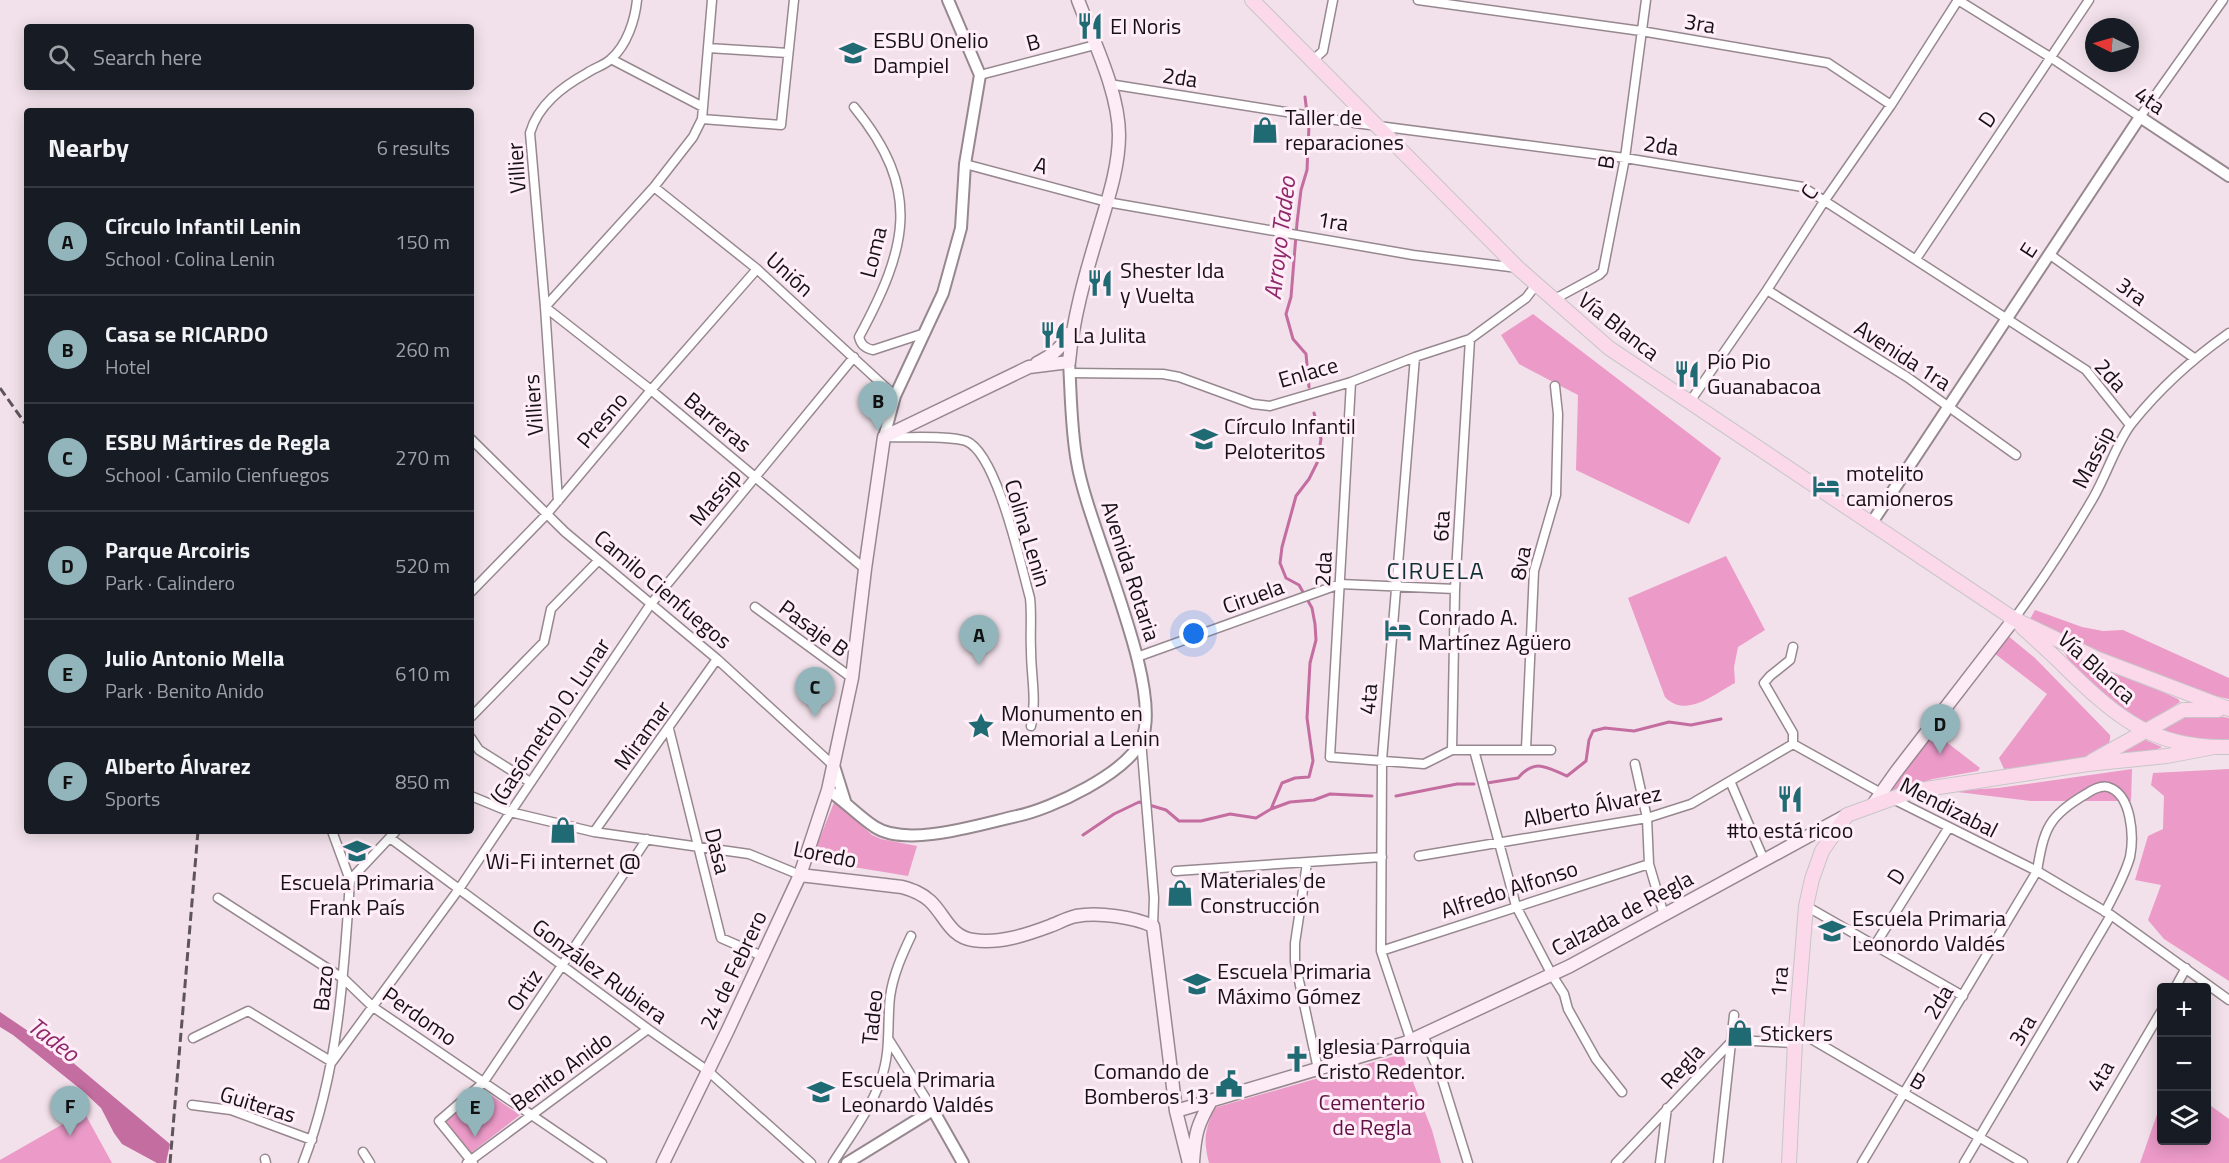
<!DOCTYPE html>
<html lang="en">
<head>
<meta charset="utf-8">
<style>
	:root { --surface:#171b24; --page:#242831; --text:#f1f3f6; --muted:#9ea1a6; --line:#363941; --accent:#92b5bb }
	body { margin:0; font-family:"Titillium Web",sans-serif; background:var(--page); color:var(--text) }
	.controls { position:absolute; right:18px; bottom:18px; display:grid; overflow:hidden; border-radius:6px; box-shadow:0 3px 15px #0003 }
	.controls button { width:54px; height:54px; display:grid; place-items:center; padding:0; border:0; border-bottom:2px solid var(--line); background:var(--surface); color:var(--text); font:30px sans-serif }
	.compass { position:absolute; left:2085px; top:18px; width:54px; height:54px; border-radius:50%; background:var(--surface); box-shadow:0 3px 15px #0003; rotate:275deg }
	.you { position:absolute; left:1194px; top:634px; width:21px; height:21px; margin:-15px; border:4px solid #fff; border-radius:50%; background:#1a73e8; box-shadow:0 0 0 9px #1a73e833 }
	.badge { display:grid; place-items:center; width:39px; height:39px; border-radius:50%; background:var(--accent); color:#111; font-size:20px; font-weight:700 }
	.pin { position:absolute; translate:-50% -50px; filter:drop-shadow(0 2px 3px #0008) }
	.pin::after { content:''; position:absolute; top:32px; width:21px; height:18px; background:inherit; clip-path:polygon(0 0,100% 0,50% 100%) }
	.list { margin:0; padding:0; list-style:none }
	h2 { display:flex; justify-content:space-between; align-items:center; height:78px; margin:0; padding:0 24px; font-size:26px }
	h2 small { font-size:20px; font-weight:400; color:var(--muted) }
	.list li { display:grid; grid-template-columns:39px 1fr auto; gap:18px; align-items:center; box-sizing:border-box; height:108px; padding:0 24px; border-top:2px solid var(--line) }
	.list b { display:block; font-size:22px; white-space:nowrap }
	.list p { margin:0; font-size:20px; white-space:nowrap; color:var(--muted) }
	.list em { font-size:20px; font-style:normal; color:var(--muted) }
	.icon { flex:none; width:33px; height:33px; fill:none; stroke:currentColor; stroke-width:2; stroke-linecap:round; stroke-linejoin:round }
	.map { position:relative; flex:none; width:2229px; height:1163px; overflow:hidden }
	.search { position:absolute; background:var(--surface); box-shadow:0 3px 15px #0003; left:24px; top:24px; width:450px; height:66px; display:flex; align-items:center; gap:15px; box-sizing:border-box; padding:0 21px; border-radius:6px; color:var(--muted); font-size:22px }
	.panel { position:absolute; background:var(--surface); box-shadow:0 3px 15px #0003; left:24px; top:108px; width:450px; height:726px; border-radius:6px }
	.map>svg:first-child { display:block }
	.green { fill:#ec9ac8 }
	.water { fill:#c46da0 }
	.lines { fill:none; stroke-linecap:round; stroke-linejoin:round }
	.stream { stroke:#c46da0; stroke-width:3 }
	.minor-casing { stroke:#97888f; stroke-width:11 }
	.tertiary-casing { stroke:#97888f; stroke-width:14 }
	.secondary-casing { stroke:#97888f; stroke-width:15 }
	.primary-casing { stroke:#c7c6c7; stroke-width:16 }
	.minor { stroke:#fff; stroke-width:8 }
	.tertiary { stroke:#fff; stroke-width:10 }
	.secondary { stroke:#fdecf5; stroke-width:12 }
	.primary { stroke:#fbd9eb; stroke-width:14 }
	.rail { stroke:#5e555a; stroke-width:3; stroke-dasharray:9 4.5; stroke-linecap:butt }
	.labels { text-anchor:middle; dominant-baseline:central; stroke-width:6; stroke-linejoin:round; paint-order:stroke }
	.street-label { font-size:22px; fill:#161114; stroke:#ffeef7 }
	.poi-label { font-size:22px; fill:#161114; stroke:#ffeef7; text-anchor:start }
	.park-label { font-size:22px; fill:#601045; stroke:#ffeef7 }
	.water-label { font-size:24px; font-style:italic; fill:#90276b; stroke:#ffeef7 }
	.neighbourhood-label { font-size:24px; letter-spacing:1.5px; fill:#103237; stroke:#ffeef7 }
</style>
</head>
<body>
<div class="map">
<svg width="2229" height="1163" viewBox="0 0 2229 1163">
	<rect width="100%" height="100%" fill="#f2e1ea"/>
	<path class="green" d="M1533 314 1721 458 1689 524 1576 470 1578 395 1519 364 1501 335Z
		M1726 556 1765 630 1738 647 1734 667 1735 683C1714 694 1686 719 1665 697L1628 598Z
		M2035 610 2082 627 2103 631 2123 630 2229 678V699C2159 683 2093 651 2029 621Z
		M2007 635 2035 658 2110 735C2115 765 2024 767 2004 769L1999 758 2047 694 1994 653Z
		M2068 649 2178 699 2180 702 2146 724C2115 707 2082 684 2064 652Z
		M2197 712 2229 718V741L2202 742 2157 730 2176 717Z
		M1936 734 1980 768 1978 771 1933 779 1891 792 1931 735Z
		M2141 738 2162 747 2154 751 2115 755Z
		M2132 769 2131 801H2031L1949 791 1998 788Z
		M2229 769V981L2164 939 2148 920 2161 885 2135 880 2148 836 2163 829 2164 796 2151 785 2153 773Z
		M835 800 872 835 881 839 917 846 908 876 811 860Z
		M1402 1054 1432 1130 1441 1163H1209C1203 1139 1205 1131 1214 1108Z
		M485 1091 520 1115 471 1153 446 1121Z
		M2161 1103 2162 1140H2206L2207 1103 2229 1119V1163H2140Z
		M84 1112 112 1163H0V1160Z"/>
	<path class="water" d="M0 1012 65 1056 170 1144 166 1163H157L122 1144 114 1133 101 1108 84 1092 13 1035 0 1027Z"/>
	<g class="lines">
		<path class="stream" d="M1305 97 1307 113
			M1309 387 1306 354 1293 339 1286 314 1291 297 1297 223 1301 190 1307 170 1309 125
			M1487 783 1518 778C1535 758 1546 767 1567 776L1586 761 1589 740 1593 731 1605 728 1634 731 1669 722 1691 725 1721 719
			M1396 796 1457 784H1474
			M1271 809 1290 802 1314 800 1330 794 1372 796
			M1083 835 1114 814 1139 802 1166 810 1179 821H1201L1230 814 1256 818 1271 809 1282 783 1295 778 1309 777 1313 761 1307 718 1310 663 1316 640 1315 624 1312 608 1299 585 1286 578 1280 563 1282 547 1296 496 1309 479 1317 463 1321 439 1314 413"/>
		<defs>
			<path id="minor" d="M1418 0 1641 31 1828 63 1891 105
				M1958 0 2050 57 2140 117 2223 0
				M708 48 788 53
				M611 59 703 107
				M1312 61 1323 51 1333 0
				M980 75 1095 45
				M1109 84 1355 123 1625 158 1803 187 2086 370 2130 425
				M854 107C923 191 907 248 859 337 861 345 865 348 873 350L925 333
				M702 119 781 125 794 0
				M965 164 1107 202 1413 255 1518 268
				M654 187 757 269 895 396
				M2049 254 2194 358
				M1916 259 2089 0
				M1767 290 1907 377 2016 455
				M1553 300 1599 275 1603 271 1625 158 1646 0
				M545 307 651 390 865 569
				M545 307 654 187 693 137 702 119 712 0
				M1070 373 1163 374 1179 377 1253 404 1270 406 1351 382 1415 357 1470 339 1526 298 1536 285
				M1351 382 1330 757 1424 764 1452 750H1551
				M1689 403 1767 290 1825 200 1891 105 1958 0
				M887 437C908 438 948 435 966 441 997 453 1021 566 1030 598 1032 616 1030 632 1031 650 1031 676 1037 700 1031 726
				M471 439 565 532 717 659 834 766
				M558 501 545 307 530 133C538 105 562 87 587 73 594 68 605 65 611 59 627 45 635 20 637 0
				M471 592 546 515 651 390 757 269
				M755 607 852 678
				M2014 619C2042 581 2068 541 2092 500 2106 477 2116 443 2132 423 2160 388 2192 359 2229 333
				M1137 657 1340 584 1455 589
				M471 717 544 642 551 609 598 561
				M669 729 721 938 762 956
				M471 738 479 750 530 782
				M1141 740 1154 898 1153 926
				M1793 744 1881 793 2037 871 2111 915 2229 1000
				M1793 744V733L1764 683 1770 676 1790 660 1793 647
				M1526 749 1534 571 1556 495 1558 414 1555 386
				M1452 750 1455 589 1470 339
				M1474 750 1516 906 1552 975 1564 994 1568 1009 1596 1059 1622 1092
				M1635 764 1647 818 1649 864 1664 915
				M1730 781 1764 860
				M471 796 510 812 594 832 749 854 800 875
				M332 831 350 880
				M594 832 717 659
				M390 838 648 1029 708 1071 811 1163
				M1419 856 1647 818 1691 804 1793 744
				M1307 863 1295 943V962L1318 1069
				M1176 871 1382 857
				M218 898 344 979 373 1007 602 1163
				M1806 906 1963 996
				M1875 945 1949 827
				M1381 951 1649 864
				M2175 988 2186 968
				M1796 1030 2023 1163
				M1423 1035 1442 1079 1468 1163
				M193 1038 248 1011 332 1062 459 889 650 605 854 357
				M889 1040 933 1110
				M1411 1041 1381 951 1382 760 1415 357
				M192 1105 231 1110 312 1140
				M363 1152 370 1163
				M265 1159 266 1163
				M303 1163C338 1072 344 976 350 880L396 831
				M467 1163 648 1029
				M473 1163 439 1121 483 1083 647 839
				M833 1163C850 1136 871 1109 881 1079 891 1052 887 1024 890 997 893 975 902 955 911 936
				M1616 1163 1733 1040 1795 1043
				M1660 1163 1667 1108
				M1718 1163 1734 1015
				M1862 1163 2037 871C2044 829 2048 816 2086 794 2092 790 2100 785 2108 787 2132 794 2134 837 2130 857 2125 875 2114 895 2105 912
				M1964 1163 2111 915
				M2072 1163 2162 1010"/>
			<path id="tertiary" d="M884 437 895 396 943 293 961 228 965 164 980 75 948 0
				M1871 524 2140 117 2229 176
				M834 766 845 801
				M828 790C845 801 858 816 875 827 907 848 981 824 1017 816 1051 809 1128 773 1142 739 1164 685 1087 526 1077 462 1071 430 1071 395 1069 362
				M847 1163 933 1110 963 1163"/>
			<path id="secondary" d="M1037 363C1053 355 1061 348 1070 333
				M1872 806 1896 772 2014 619
				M800 875 902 887C913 890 921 893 930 901 945 915 950 937 973 940 999 944 1026 935 1050 926 1058 923 1067 918 1076 916 1099 912 1133 917 1153 926L1176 1111 1189 1163
				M1176 1111 1405 1043 1570 966 1847 815
				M1193 1162C1195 1134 1197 1125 1211 1101
				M663 1163 727 1032 800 875 828 790 852 678 865 569 884 437 1029 367 1069 362C1073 318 1085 276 1098 233 1107 202 1119 168 1119 135 1119 92 1093 40 1078 0"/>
			<path id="primary" d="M1252 0 1518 268 1609 348 2014 619 2098 659 2229 709
				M2022 627C2037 641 2052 654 2066 668 2117 718 2154 749 2229 747
				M2092 761 2183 710H2218
				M1789 1163 1795 1043 1806 906 1812 879 1822 851 1847 815 1913 791 2088 764 2167 756 2214 747"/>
		</defs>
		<use href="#minor" class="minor-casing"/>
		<use href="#tertiary" class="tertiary-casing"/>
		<use href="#secondary" class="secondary-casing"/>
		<use href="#primary" class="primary-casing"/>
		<use href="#minor" class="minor"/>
		<use href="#tertiary" class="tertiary"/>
		<use href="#secondary" class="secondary"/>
		<use href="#primary" class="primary"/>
		<path class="rail" d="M0 388 27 426
			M170 1163 198 831"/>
	</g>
	<defs>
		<symbol id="restaurant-bare" viewBox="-9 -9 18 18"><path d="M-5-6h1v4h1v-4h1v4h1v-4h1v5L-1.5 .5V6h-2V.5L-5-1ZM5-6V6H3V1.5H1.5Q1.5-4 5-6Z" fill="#1f6a73" stroke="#ffeef7" stroke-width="2.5" paint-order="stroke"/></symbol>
		<symbol id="school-bare" viewBox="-9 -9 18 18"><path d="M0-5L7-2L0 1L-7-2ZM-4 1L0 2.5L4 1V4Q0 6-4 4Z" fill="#1f6a73" stroke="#ffeef7" stroke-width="2.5" paint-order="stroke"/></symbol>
		<symbol id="shop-bare" viewBox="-9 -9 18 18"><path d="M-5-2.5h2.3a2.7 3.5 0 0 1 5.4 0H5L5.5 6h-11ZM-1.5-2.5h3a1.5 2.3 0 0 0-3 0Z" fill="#1f6a73" stroke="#ffeef7" stroke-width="2.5" paint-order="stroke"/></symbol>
		<symbol id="hotel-bare" viewBox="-9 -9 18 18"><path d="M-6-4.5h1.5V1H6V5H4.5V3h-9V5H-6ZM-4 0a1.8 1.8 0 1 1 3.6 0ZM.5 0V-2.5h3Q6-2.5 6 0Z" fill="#1f6a73" stroke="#ffeef7" stroke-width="2.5" paint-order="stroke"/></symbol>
		<symbol id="sight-bare" viewBox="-9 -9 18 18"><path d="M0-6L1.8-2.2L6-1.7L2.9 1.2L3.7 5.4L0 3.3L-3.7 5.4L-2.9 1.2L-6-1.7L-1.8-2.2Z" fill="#1f6a73" stroke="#ffeef7" stroke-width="2.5" paint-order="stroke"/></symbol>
		<symbol id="church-bare" viewBox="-9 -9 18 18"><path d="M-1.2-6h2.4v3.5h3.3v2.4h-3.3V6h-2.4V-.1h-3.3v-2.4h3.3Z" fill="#1f6a73" stroke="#ffeef7" stroke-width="2.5" paint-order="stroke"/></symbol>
		<symbol id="civic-bare" viewBox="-9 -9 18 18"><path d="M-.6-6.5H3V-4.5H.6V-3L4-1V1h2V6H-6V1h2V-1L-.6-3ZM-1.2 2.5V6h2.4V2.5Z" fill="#1f6a73" stroke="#ffeef7" stroke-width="2.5" paint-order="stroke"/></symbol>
	</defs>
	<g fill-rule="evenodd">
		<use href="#restaurant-bare" x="1071" y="7" width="38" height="38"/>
		<use href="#school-bare" x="834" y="34" width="38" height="38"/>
		<use href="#shop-bare" x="1246" y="111" width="38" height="38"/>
		<use href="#restaurant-bare" x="1081" y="264" width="38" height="38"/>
		<use href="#restaurant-bare" x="1034" y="316" width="38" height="38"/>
		<use href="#restaurant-bare" x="1668" y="355" width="38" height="38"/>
		<use href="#school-bare" x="1185" y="420" width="38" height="38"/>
		<use href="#hotel-bare" x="1807" y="467" width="38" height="38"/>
		<use href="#hotel-bare" x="1379" y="611" width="38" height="38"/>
		<use href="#sight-bare" x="962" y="707" width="38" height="38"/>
		<use href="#restaurant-bare" x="1771" y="780" width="38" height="38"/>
		<use href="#shop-bare" x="544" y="811" width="38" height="38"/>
		<use href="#school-bare" x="338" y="832" width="38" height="38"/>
		<use href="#shop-bare" x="1161" y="874" width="38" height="38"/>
		<use href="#school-bare" x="1813" y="912" width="38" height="38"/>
		<use href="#school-bare" x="1178" y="965" width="38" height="38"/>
		<use href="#shop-bare" x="1721" y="1014" width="38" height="38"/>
		<use href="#church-bare" x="1278" y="1040" width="38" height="38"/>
		<use href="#civic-bare" x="1210" y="1065" width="38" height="38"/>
		<use href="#school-bare" x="802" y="1073" width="38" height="38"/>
	</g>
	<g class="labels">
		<g class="street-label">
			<text transform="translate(1700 23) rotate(10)">3ra</text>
			<text transform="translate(1033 42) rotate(-15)">B</text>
			<text transform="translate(1180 77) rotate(9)">2da</text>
			<text transform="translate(2150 100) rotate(34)">4ta</text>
			<text transform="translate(1987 119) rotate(-56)">D</text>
			<text transform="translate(1661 145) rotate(9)">2da</text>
			<text transform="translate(1606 162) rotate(-81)">B</text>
			<text transform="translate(1041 165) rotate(16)">A</text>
			<text transform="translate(516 168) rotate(-94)">Villier</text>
			<text transform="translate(1809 192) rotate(-56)">C</text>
			<text transform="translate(1333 221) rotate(9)">1ra</text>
			<text transform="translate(2028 250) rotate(-57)">E</text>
			<text transform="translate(873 252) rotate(-76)">Loma</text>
			<text transform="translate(790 274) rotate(42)">Unión</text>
			<text transform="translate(2132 291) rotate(36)">3ra</text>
			<text transform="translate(1619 326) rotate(38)">Vía Blanca</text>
			<text transform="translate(1903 355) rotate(33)">Avenida 1ra</text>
			<text transform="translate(1308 372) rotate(-16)">Enlace</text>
			<text transform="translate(2111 375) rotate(48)">2da</text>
			<text transform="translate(533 405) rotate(-94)">Villiers</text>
			<text transform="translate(602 420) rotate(-50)">Presno</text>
			<text transform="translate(718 422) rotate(40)">Barreras</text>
			<text transform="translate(2093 457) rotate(-63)">Massip</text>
			<text transform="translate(715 497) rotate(-50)">Massip</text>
			<text transform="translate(1441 526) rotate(-87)">6ta</text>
			<text transform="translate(1028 533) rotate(73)">Colina Lenin</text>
			<text transform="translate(1520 563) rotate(-79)">8va</text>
			<text transform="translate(1323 569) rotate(-87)">2da</text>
			<text transform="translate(1131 571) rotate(72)">Avenida Rotaria</text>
			<text transform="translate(663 589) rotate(40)">Camilo Cienfuegos</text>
			<text transform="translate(1253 596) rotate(-20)">Ciruela</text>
			<text transform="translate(814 628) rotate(36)">Pasaje B</text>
			<text transform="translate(2097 667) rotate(42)">Vía Blanca</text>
			<text transform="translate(1368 699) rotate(-85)">4ta</text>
			<text transform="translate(550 721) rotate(-56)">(Gasómetro) O. Lunar</text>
			<text transform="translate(642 735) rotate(-54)">Miramar</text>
			<text transform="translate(1592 806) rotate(-11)">Alberto Álvarez</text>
			<text transform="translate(1949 807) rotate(27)">Mendizabal</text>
			<text transform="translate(718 851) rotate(76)">Dasa</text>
			<text transform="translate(825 854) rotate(11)">Loredo</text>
			<text transform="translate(1896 876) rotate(-58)">D</text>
			<text transform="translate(1509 889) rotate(-18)">Alfredo Alfonso</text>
			<text transform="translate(1622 913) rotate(-28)">Calzada de Regla</text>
			<text transform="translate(733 970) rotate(-65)">24 de Febrero</text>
			<text transform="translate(600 971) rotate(36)">González Rubiera</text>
			<text transform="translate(1779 982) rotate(-85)">1ra</text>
			<text transform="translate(323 988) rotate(-84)">Bazo</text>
			<text transform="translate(524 990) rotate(-56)">Ortiz</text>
			<text transform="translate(1938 1002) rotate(-59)">2da</text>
			<text transform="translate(420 1016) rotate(35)">Perdomo</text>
			<text transform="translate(872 1017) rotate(-84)">Tadeo</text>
			<text transform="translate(2022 1030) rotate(-59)">3ra</text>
			<text transform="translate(1682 1066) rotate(-47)">Regla</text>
			<text transform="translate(561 1071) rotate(-36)">Benito Anido</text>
			<text transform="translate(2100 1076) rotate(-60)">4ta</text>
			<text transform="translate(1918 1081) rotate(30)">B</text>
			<text transform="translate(258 1104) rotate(17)">Guiteras</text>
		</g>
		<g class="poi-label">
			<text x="1110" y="26">El Noris</text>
			<text x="873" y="40">ESBU Onelio<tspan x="873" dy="25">Dampiel</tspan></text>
			<text x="1285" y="117">Taller de<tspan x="1285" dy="25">reparaciones</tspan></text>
			<text x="1120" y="270">Shester Ida<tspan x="1120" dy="25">y Vuelta</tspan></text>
			<text x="1073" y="335">La Julita</text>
			<text x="1707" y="361">Pio Pio<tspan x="1707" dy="25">Guanabacoa</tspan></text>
			<text x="1224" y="426">Círculo Infantil<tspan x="1224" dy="25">Peloteritos</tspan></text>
			<text x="1846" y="473">motelito<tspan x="1846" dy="25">camioneros</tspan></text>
			<text x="1418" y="617">Conrado A.<tspan x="1418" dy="25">Martínez Agüero</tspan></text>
			<text x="1001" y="713">Monumento en<tspan x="1001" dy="25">Memorial a Lenin</tspan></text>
			<text x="1790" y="830" text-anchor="middle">#to está ricoo</text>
			<text x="563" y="861" text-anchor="middle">Wi-Fi internet @</text>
			<text x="1200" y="880">Materiales de<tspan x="1200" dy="25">Construcción</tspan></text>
			<text x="357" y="882" text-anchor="middle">Escuela Primaria<tspan x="357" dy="25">Frank País</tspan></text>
			<text x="1852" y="918">Escuela Primaria<tspan x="1852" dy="25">Leonordo Valdés</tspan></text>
			<text x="1217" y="971">Escuela Primaria<tspan x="1217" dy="25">Máximo Gómez</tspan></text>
			<text x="1760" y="1033">Stickers</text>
			<text x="1317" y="1046">Iglesia Parroquia<tspan x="1317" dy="25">Cristo Redentor.</tspan></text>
			<text x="1209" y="1071" text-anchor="end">Comando de<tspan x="1209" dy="25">Bomberos 13</tspan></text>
			<text x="841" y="1079">Escuela Primaria<tspan x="841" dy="25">Leonardo Valdés</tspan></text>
		</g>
		<g class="park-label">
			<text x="1372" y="1102">Cementerio<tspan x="1372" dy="25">de Regla</tspan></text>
		</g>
		<g class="water-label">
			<text transform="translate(1279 238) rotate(-83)">Arroyo Tadeo</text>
			<text transform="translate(54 1039) rotate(37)">Tadeo</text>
		</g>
		<g class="neighbourhood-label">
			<text x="1436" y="570">CIRUELA</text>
		</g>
	</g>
</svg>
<div class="controls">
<button>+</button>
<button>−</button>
<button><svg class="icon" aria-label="layers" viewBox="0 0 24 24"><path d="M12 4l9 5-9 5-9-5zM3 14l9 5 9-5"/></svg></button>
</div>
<svg class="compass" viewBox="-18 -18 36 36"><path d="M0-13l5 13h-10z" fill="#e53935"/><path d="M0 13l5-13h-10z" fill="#9ea1a6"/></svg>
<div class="you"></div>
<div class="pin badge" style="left:979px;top:665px">A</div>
<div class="pin badge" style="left:878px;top:431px">B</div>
<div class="pin badge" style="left:815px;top:717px">C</div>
<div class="pin badge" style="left:1940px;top:754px">D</div>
<div class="pin badge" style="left:475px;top:1137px">E</div>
<div class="pin badge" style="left:70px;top:1136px">F</div>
<div class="search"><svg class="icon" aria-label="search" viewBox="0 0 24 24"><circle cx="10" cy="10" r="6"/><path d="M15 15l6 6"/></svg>Search here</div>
<section class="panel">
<h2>Nearby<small>6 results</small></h2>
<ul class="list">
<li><span class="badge">A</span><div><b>Círculo Infantil Lenin</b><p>School · Colina Lenin</p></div><em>150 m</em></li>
<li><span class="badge">B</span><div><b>Casa se RICARDO</b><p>Hotel</p></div><em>260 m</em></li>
<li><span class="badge">C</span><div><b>ESBU Mártires de Regla</b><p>School · Camilo Cienfuegos</p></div><em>270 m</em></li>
<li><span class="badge">D</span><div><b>Parque Arcoiris</b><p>Park · Calindero</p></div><em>520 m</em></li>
<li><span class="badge">E</span><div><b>Julio Antonio Mella</b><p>Park · Benito Anido</p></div><em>610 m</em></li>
<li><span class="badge">F</span><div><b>Alberto Álvarez</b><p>Sports</p></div><em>850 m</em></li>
</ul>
</section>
</div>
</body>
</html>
